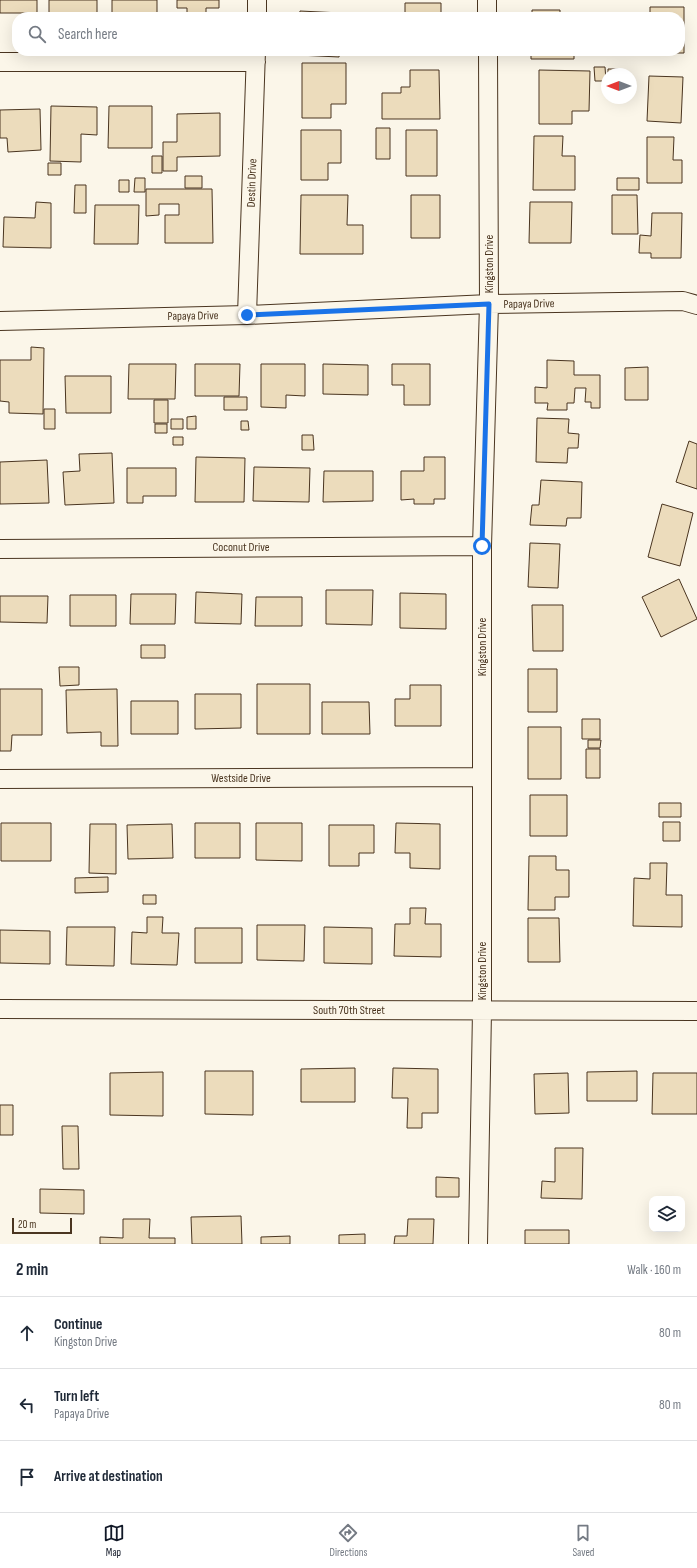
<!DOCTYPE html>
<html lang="en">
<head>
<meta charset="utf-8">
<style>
	:root { --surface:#fff; --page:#f2f2f3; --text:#1f2937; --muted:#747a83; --line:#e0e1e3; --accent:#111827 }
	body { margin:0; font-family:"Sofia Sans Condensed",sans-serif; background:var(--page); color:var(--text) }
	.controls { position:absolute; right:12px; bottom:12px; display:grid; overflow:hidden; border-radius:8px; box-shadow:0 4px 16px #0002 }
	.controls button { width:36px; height:36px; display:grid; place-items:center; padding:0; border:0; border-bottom:1px solid var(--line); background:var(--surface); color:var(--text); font:20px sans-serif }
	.compass { position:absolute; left:601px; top:68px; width:36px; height:36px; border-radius:50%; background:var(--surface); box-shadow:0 4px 16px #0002; rotate:270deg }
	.scale { position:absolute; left:12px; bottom:10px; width:60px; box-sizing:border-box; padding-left:4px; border:2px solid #4a3520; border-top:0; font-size:11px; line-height:14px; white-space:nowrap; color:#4a3520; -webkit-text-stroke:3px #fbf6e9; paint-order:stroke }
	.stop { position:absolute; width:12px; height:12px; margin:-9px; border:3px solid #1a73e8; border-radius:50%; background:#fff }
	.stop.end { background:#1a73e8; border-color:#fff; box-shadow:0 1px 4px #0008 }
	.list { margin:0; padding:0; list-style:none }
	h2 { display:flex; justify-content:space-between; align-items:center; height:52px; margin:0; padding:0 16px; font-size:17px }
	h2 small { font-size:13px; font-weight:400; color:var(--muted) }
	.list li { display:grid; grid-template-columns:26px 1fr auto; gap:12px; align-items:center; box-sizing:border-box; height:72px; padding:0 16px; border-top:1px solid var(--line) }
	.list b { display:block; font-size:15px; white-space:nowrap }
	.list p { margin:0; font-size:13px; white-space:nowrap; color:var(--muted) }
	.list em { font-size:13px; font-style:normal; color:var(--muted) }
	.icon { flex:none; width:22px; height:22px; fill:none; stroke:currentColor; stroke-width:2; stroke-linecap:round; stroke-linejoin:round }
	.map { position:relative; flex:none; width:697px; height:1244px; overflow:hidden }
	.search { position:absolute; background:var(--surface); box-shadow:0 4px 16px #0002; left:12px; right:12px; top:12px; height:44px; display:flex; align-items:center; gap:10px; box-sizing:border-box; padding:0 14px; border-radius:16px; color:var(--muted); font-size:15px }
	.sheet { height:268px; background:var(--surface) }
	nav { display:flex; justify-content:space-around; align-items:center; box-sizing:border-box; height:56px; border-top:1px solid var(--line); background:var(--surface); font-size:11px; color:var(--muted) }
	nav a { display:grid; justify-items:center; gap:2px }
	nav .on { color:var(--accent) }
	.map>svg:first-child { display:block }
	.building { fill:#ecdcbc; stroke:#4a3520 }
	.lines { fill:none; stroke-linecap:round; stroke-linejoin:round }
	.minor-casing { stroke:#4a3520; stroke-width:20 }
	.minor { stroke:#fbf6e9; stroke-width:18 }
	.route { stroke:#1a73e8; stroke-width:5 }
	.labels { text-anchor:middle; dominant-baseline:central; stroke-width:3; stroke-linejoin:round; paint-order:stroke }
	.street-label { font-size:12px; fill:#4a3520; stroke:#fbf6e9 }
</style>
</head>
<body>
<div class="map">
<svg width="697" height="1244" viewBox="0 0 697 1244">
	<rect width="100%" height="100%" fill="#fbf6e9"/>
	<path class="building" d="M0 0H37V13H0Z
		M49 0H97V16H49Z
		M112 0H157V17H123V14H112Z
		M177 0H219V8H206V15H187V8H177Z
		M405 3H441V17H405Z
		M650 7H684V53H633V51H680V17H639V14L650 15Z
		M532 10H560V17H532Z
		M300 11 341 13V17H299Z
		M298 51H340L339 57 298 55Z
		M531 51H574V59H531Z
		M302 63H346V104H331V118H302Z
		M594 67H605L606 81H595Z
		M608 69H619V74H608Z
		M410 70H439L440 119H382V93H401V87H410Z
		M539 70 590 71 589 111H572V124H539Z
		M649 76 683 77 681 123 647 121Z
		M51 106 97 107V135L81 134V162L50 161Z
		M109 106H152V148H108Z
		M40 109 41 150 8 152 7 138H0V110Z
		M220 113V156L177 157V171H163V142H177V114Z
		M376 128H390V159H376Z
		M301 130H341V163H328V180H301Z
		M406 130H437V176H406Z
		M534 136H563L562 156H575V190H533Z
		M647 137H674L673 160H682V183H647Z
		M152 156H162V173H152Z
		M48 163H61V175H48Z
		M185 176H202V188H185Z
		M135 178H145V192H134Z
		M617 178H639V190H617Z
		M119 180H129V192H119Z
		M75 185H86V213H74Z
		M146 189H212L213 243H165V215H179V204H159V215L146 216Z
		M301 195H348L347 225H363V254H300Z
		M411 195H440V238H411Z
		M612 195H637L638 234H612Z
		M36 202 51 203V248L3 247 4 217 35 218Z
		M530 202H572L571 243H529Z
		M95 205H139L138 244H94Z
		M652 213H682L681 258H651V253H639L640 235 651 236Z
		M31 347 44 348 43 414 9 413V402L0 401V360H31Z
		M547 360 574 361V375H600V408H591V402H585L586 388H575L574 403H567V410H547L548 403H535V387L547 388Z
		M129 364H176L175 399H128Z
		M195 364H240L239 396H195Z
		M261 364H305V396L286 395V408L261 407Z
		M323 364 368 365V395L323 394Z
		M392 364H430V405H404V385H392Z
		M648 367V400H625V368Z
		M65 376H111V413H66Z
		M224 397H247V410H224Z
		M154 400H168V423H154Z
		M44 409H55V429H44Z
		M196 416V429H187V417Z
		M537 418 569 419 568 433 579 434 578 448H568L567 463 536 462Z
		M171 419H183V429H171Z
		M241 421H248L249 430H241Z
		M155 424H167V433H155Z
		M302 435H313L314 450H302Z
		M173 437H183V445H173Z
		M689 441 697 444V489L676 482Z
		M112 453 114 503 65 505 63 472 80 471 79 454Z
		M196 457 245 458 244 502H195Z
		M424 457H445V499H434V504H414V499L401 500V471H424Z
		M47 460 49 503 0 504V462Z
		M254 467 310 468 309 502 253 501Z
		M127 468H176V496H143V503H127Z
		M324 471H373V501L323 502Z
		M541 480 582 482 581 518H567L566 526 530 525 532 505H539Z
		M662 504 693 513 680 566 648 557Z
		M530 543 560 544 558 588 528 587Z
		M679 579 697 619 661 637 642 597Z
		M326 590H373L372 625 326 624Z
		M196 592 242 594 241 624 195 623Z
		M400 593 446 594V629L400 628Z
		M131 594H176L175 624H130Z
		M70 595H116V626H70Z
		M0 596H48L47 623 0 622Z
		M256 597H302V626H255Z
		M532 605H563V651H533Z
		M141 645H165V658H141Z
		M59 667H79V685L60 686Z
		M528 669H557V712H528Z
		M257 684H310V734H257Z
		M410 685H441V726H395V699H410Z
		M0 689H42V735H12L11 751H0Z
		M117 689 118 746H101V732L67 733 66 690Z
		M195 694H241V728L195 729Z
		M131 701H178V734H131Z
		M322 702H369L370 734H322Z
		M582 719H600V739H582Z
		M528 727H561V779H528Z
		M588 740H601L600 748H588Z
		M586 749H600V778H586Z
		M530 795H567V836H530Z
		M659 803H681V817H659Z
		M663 822H680V841H663Z
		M1 823H51V861H1Z
		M195 823H240V858H195Z
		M256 823H302V861L256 860Z
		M396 823 440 824V869L410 868V853H395Z
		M90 824H116V874L89 873Z
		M172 824 173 858 128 859 127 825Z
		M329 825H374V853H359V866H329Z
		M529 856H556V870H569V897H555V910H528Z
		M650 863H667L666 895H682V927L633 926 634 878 650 879Z
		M108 877V892L75 893V878Z
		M143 895H156V904H143Z
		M410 908H426L425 924H441V957L394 956 395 924H410Z
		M147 917H163L162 933H179L177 965 131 964 132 932 147 933Z
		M528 918H559L560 962H528Z
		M257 925H305L304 961 257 960Z
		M67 927H115L114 966 66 965Z
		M324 927 372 928V964L324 963Z
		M195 928H242V963H195Z
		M0 930 50 931V964L0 963Z
		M355 1068V1102H301V1069Z
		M393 1068 438 1069V1113H422V1128H407L408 1098H392Z
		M205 1071H253V1115L205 1114Z
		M637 1071V1101H587V1072Z
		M163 1072V1116L110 1115V1073Z
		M568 1073 569 1113 535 1114 534 1074Z
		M653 1073H697V1114H652Z
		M0 1105H13V1135H0Z
		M62 1126H78L79 1169H63Z
		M555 1148H583L582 1199 541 1198 542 1181 555 1182Z
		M436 1177 459 1178V1197H436Z
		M40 1189 84 1190V1214L40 1213Z
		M241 1216 242 1244H192L191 1217Z
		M123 1219H150L149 1238H175V1244H100V1237L123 1238Z
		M408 1219H434L433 1244H394L395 1236H407Z
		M525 1230H569V1244H525Z
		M365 1234V1244H339V1235Z
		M290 1236V1244H261V1237Z"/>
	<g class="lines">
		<defs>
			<path id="minor" d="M487 0V17
				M257 17V0
				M0 62H256
				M247 315 256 51
				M0 321 247 315 489 304 683 301 697 305
				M0 549 482 546
				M0 779 482 777
				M0 1009 697 1011
				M478 1244 482 1010V546L489 304 488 51"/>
		</defs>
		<use href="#minor" class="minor-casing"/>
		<use href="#minor" class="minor"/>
	</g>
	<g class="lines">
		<path class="route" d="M247 315 489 304 482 546"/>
	</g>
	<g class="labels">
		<g class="street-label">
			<text transform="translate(252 183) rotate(-88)">Destin Drive</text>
			<text transform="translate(489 264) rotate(-90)">Kingston Drive</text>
			<text transform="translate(529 304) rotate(-1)">Papaya Drive</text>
			<text transform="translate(193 316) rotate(-1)">Papaya Drive</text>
			<text x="241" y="547">Coconut Drive</text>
			<text transform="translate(482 647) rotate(-90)">Kingston Drive</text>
			<text x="241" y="778">Westside Drive</text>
			<text transform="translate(482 971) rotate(-90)">Kingston Drive</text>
			<text x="349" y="1010">South 70th Street</text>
		</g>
	</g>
</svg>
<div class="controls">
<button><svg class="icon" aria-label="layers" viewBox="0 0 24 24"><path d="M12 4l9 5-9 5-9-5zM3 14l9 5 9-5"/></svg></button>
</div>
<svg class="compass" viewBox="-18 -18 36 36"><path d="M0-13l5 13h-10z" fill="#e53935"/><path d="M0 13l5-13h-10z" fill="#747a83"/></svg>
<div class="scale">20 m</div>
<div class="stop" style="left:482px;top:546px"></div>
<div class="stop end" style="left:247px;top:315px"></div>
<div class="search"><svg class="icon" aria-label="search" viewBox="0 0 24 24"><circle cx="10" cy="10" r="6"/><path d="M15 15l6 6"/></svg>Search here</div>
</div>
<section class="sheet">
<h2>2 min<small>Walk · 160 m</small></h2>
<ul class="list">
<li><svg class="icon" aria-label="ahead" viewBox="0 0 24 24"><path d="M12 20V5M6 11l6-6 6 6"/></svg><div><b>Continue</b><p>Kingston Drive</p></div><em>80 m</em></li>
<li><svg class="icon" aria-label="left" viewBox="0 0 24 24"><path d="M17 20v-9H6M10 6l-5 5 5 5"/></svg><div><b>Turn left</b><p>Papaya Drive</p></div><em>80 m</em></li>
<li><svg class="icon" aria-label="arrive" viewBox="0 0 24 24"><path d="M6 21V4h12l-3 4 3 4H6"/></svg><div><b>Arrive at destination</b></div></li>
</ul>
</section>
<nav>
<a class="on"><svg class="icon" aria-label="map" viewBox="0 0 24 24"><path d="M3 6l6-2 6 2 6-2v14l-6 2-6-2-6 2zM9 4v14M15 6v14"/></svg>Map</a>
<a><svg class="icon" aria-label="directions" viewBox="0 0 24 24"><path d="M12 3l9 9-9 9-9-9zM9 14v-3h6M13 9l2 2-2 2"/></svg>Directions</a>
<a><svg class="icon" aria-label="saved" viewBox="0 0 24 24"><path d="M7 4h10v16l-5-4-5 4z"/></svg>Saved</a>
</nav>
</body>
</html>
